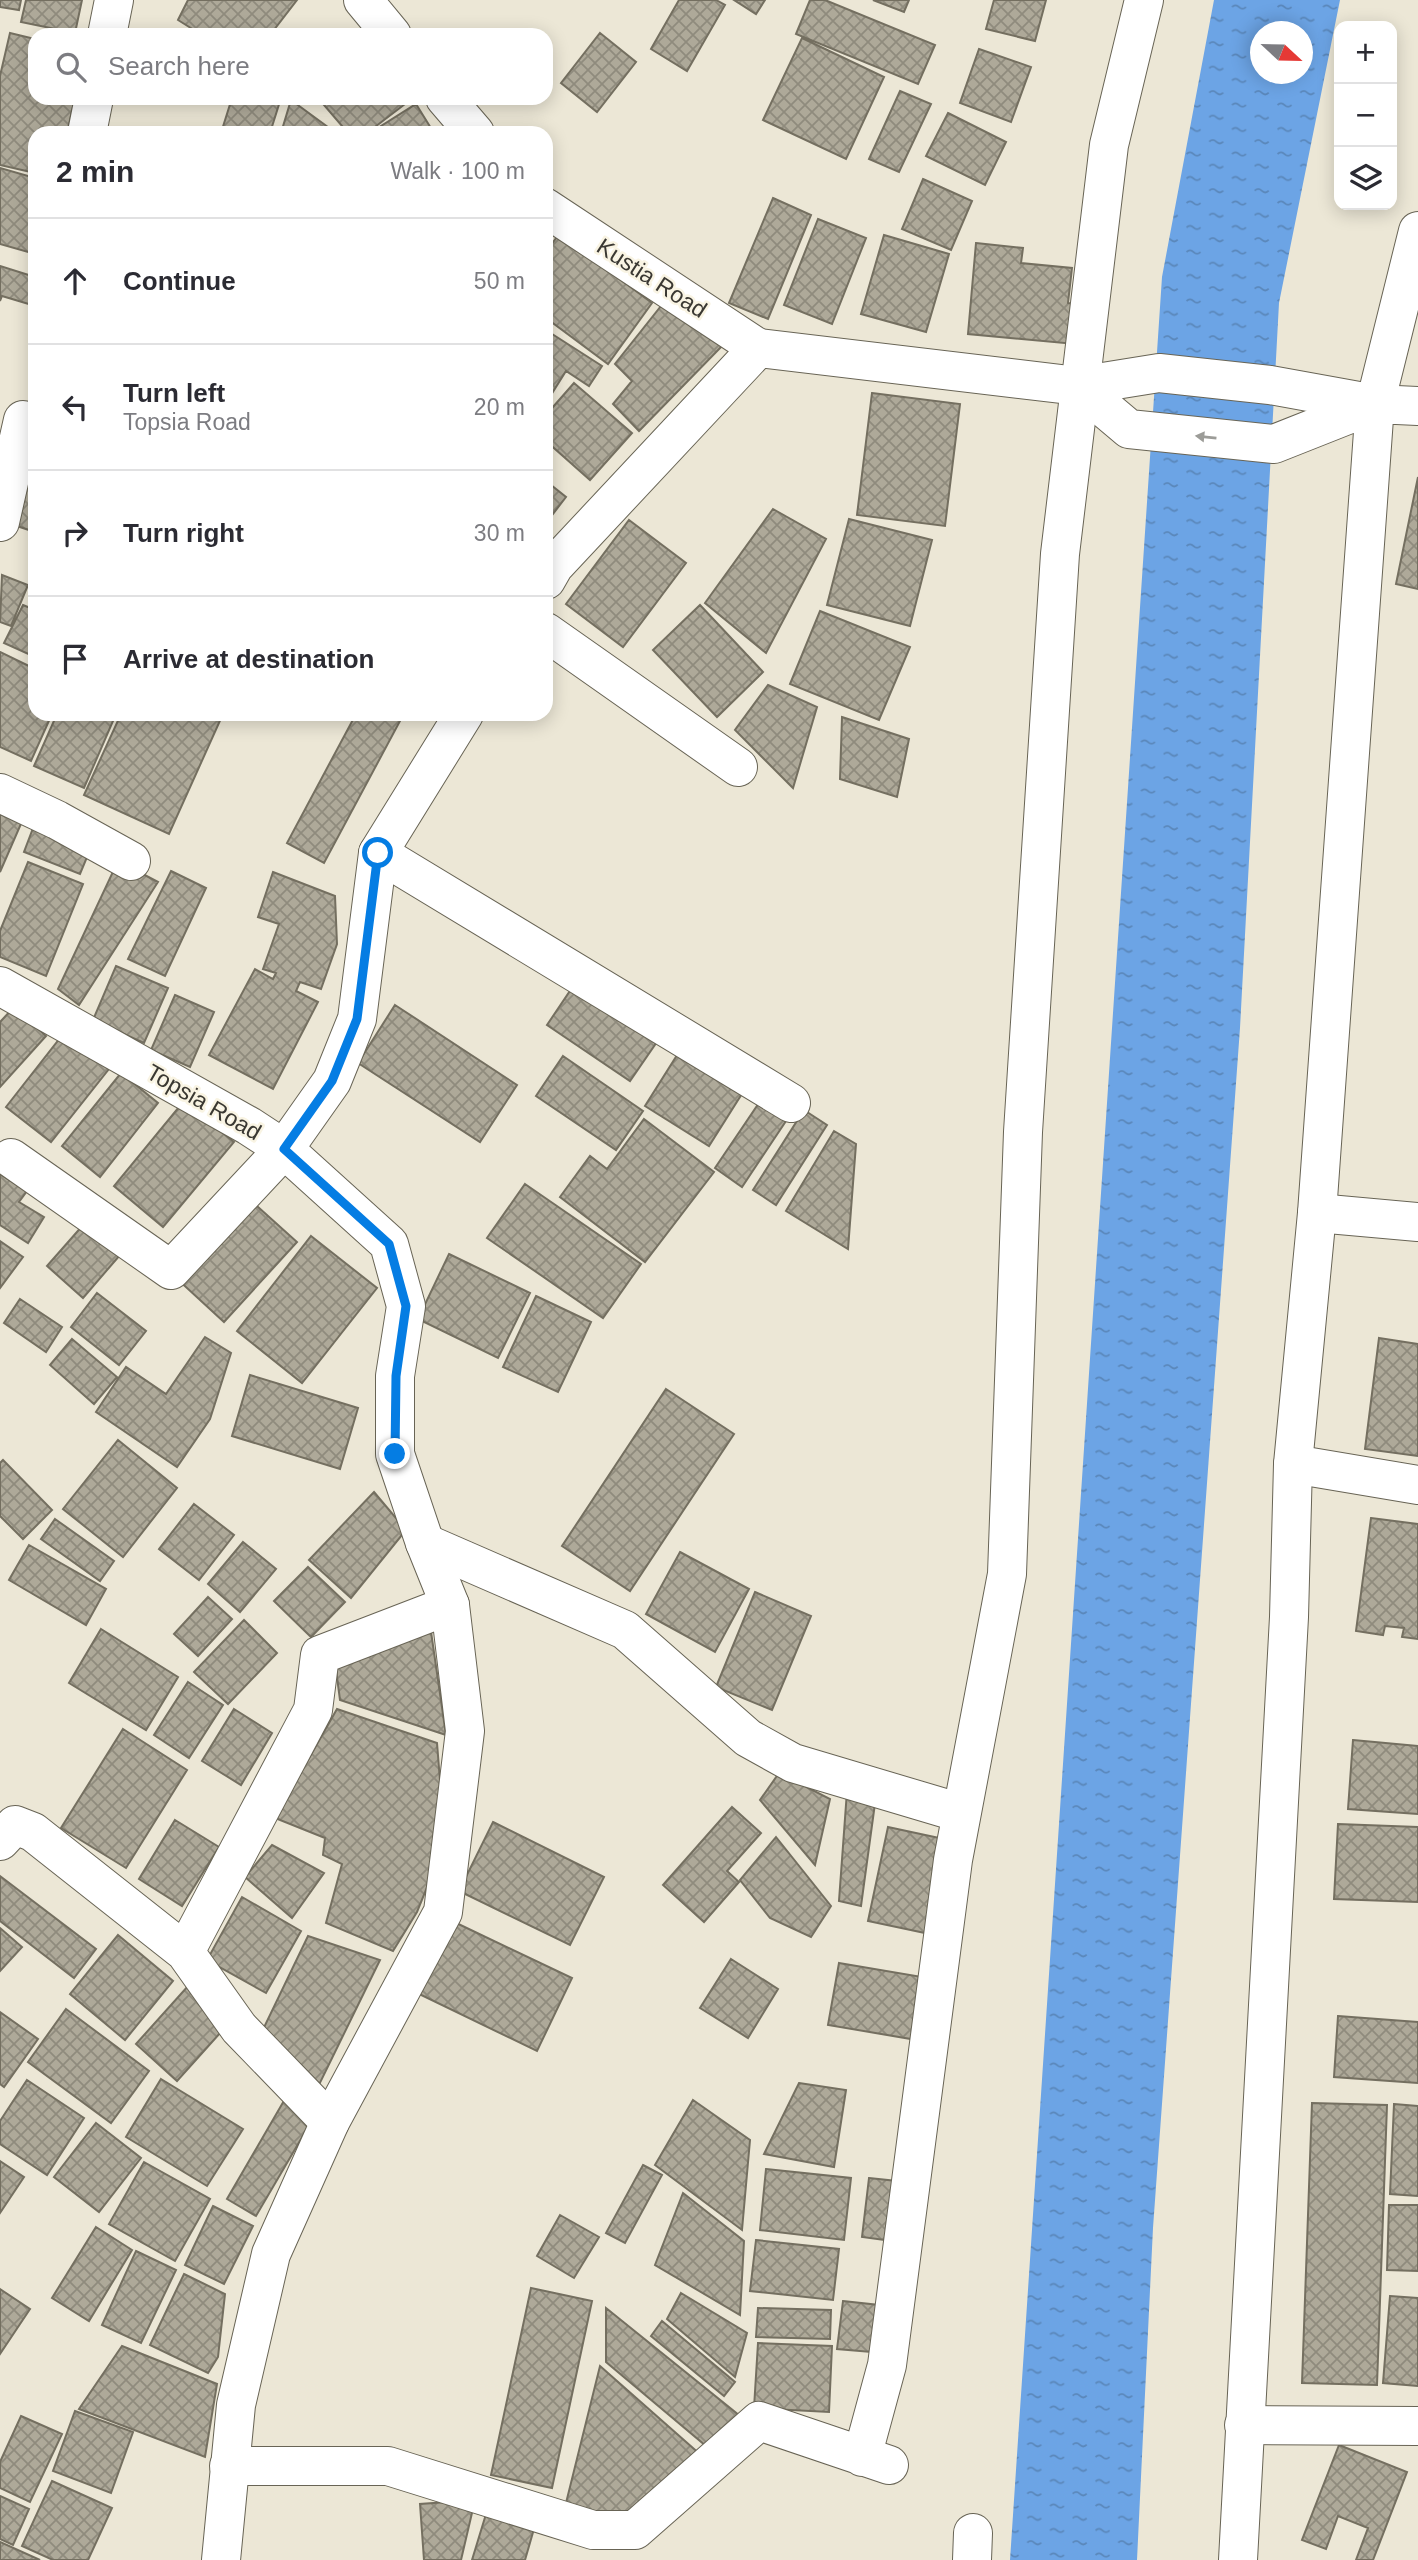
<!DOCTYPE html>
<html lang="en">
<head>
<meta charset="utf-8">
<style>
	:root { --surface:#fff; --page:#f7f7f7; --text:#2b2b33; --muted:#7c7c81; --line:#e1e1e2 }
	body { margin:0; font-family:Helvetica,sans-serif; background:var(--page); color:var(--text) }
	.controls { position:absolute; right:21px; top:21px; display:grid; overflow:hidden; border-radius:14px; box-shadow:0 4px 18px #0003 }
	.controls button { width:63px; height:63px; display:grid; place-items:center; padding:0; border:0; border-bottom:2px solid var(--line); background:var(--surface); color:var(--text); font:35px sans-serif }
	.compass { position:absolute; left:1250px; top:21px; width:63px; height:63px; border-radius:50%; background:var(--surface); box-shadow:0 4px 18px #0003; rotate:112deg }
	.stop { position:absolute; width:21px; height:21px; margin:-16px; border:5px solid #057de3; border-radius:50%; background:#fff }
	.stop.end { background:#057de3; border-color:#fff; box-shadow:0 2px 7px #0008 }
	.list { margin:0; padding:0; list-style:none }
	h2 { display:flex; justify-content:space-between; align-items:center; height:91px; margin:0; padding:0 28px; font-size:30px }
	h2 small { font-size:23px; font-weight:400; color:var(--muted) }
	.list li { display:grid; grid-template-columns:46px 1fr auto; gap:21px; align-items:center; box-sizing:border-box; height:126px; padding:0 28px; border-top:2px solid var(--line) }
	.list b { display:block; font-size:26px; white-space:nowrap }
	.list p { margin:0; font-size:23px; white-space:nowrap; color:var(--muted) }
	.list em { font-size:23px; font-style:normal; color:var(--muted) }
	.icon { flex:none; width:38px; height:38px; fill:none; stroke:currentColor; stroke-width:2; stroke-linecap:round; stroke-linejoin:round }
	.map { position:relative; flex:none; width:1418px; height:2560px; overflow:hidden }
	.search { position:absolute; background:var(--surface); box-shadow:0 4px 18px #0003; left:28px; top:28px; width:525px; height:77px; display:flex; align-items:center; gap:18px; box-sizing:border-box; padding:0 24px; border-radius:21px; color:var(--muted); font-size:26px }
	.panel { position:absolute; background:var(--surface); box-shadow:0 4px 18px #0003; left:28px; top:126px; width:525px; height:595px; border-radius:21px }
	.map>svg:first-child { display:block }
	.water { fill:url(#water-ripples); fill-rule:evenodd }
	.building { fill:url(#building-cross-hatch); stroke:#746f60; stroke-width:2 }
	.lines { fill:none; stroke-linecap:round; stroke-linejoin:round }
	.minor-casing { stroke:#686455; stroke-width:40 }
	.tertiary-casing { stroke:#686455; stroke-width:40 }
	.minor { stroke:#fff; stroke-width:38 }
	.tertiary { stroke:#fff; stroke-width:38 }
	.oneway { fill:#9c9c98 }
	.route { stroke:#057de3; stroke-width:9 }
	.labels { text-anchor:middle; dominant-baseline:central; stroke-width:5; stroke-linejoin:round; paint-order:stroke }
	.street-label { font-size:23px; fill:#3a3832; stroke:#f9f4e3 }
</style>
</head>
<body>
<div class="map">
<svg width="1418" height="2560" viewBox="0 0 1418 2560">
	<defs>
		<pattern id="water-ripples" width="26" height="14" patternUnits="userSpaceOnUse" patternTransform="scale(1.75)"><rect width="26" height="14" fill="#6ca4e5"/><path d="M2 4q2-2 4 0t4 0M15 11q2-2 4 0t4 0" fill="none" stroke="#5a87ba"/></pattern>
		<pattern id="building-cross-hatch" width="8" height="8" patternUnits="userSpaceOnUse" patternTransform="scale(1.75)"><rect width="8" height="8" fill="#aea999"/><path d="M0 0l8 8M0 8l8-8" fill="none" stroke="#8f8b7d"/></pattern>
	</defs>
	<rect width="100%" height="100%" fill="#ece7d6"/>
	<path class="water" d="M1214 0H1340L1279 303 1240 1028 1153 2228 1137 2560H1010L1162 277ZM1260 32H1302V74H1260Z"/>
	<path class="building" d="M0 0H21L19 10 0 7Z
		M26 0H82L75 33 21 22Z
		M188 0H297L270 35H202L178 20Z
		M679 0H716L725 5 687 71 651 49Z
		M734 0H765L756 14Z
		M810 0H825L935 45 918 84 796 34Z
		M873 0H909L904 12Z
		M994 0H1046L1035 41 986 29Z
		M10 33 35 39V98H75L67 133H35V173L0 165V76Z
		M600 33 636 62 597 112 561 83Z
		M802 38 884 77 846 159 763 120Z
		M979 49 1031 67 1011 122 960 103Z
		M900 91 931 104 899 172 869 159Z
		M232 98H281L270 133H221Z
		M318 98H406L409 101 367 133H348Z
		M291 100 336 133H281Z
		M416 104 434 133H370Z
		M948 113 1006 142 985 185 926 156Z
		M0 168 35 178V254L0 244Z
		M923 179 972 201 951 250 902 229Z
		M773 198 811 215 768 319 729 303Z
		M818 219 866 238 832 324 784 305Z
		M559 234 652 303 608 364 546 318V252Z
		M884 235 949 254 926 332 861 314Z
		M976 243 1023 248 1021 263 1072 268 1068 303 1080 305 1075 344 968 334Z
		M0 266 35 277V297L32 305 2 296 0 301Z
		M661 306 725 343 639 431 613 404 632 381 615 364Z
		M549 332 602 366 589 386 566 371 546 403V337Z
		M574 383 632 433 590 480 546 441V415Z
		M872 393 960 404 945 526 857 515Z
		M21 474 35 479V532L5 522Z
		M1418 477V589L1396 584Z
		M546 481 566 497 546 523Z
		M773 509 826 539 766 653 705 603Z
		M849 519 932 540 910 626 827 605Z
		M629 520 686 563 623 647 566 604Z
		M2 575 28 585 11 626 0 622Z
		M23 605 35 610V657L4 643Z
		M700 605 763 672 717 717 653 650Z
		M820 611 910 647 879 720 790 684Z
		M0 652 35 669V714H52L31 761 0 747Z
		M768 685 817 707 793 788 735 730Z
		M57 714H116L84 788 34 766Z
		M121 714H223L169 834 84 795Z
		M356 714H387L400 721 324 863 287 843Z
		M842 717 909 739 897 797 840 779Z
		M0 799 27 810 0 872Z
		M35 823 92 845 80 874 24 852Z
		M118 861 158 882 79 1005 58 989Z
		M28 862 83 884 46 976 0 957V931Z
		M171 871 206 888 165 976 128 959Z
		M273 872 335 896 337 944 321 989 300 982 296 991 318 1002 273 1089 209 1055 255 969 273 979 276 973 263 969 279 924 258 917Z
		M116 966 168 988 144 1043 93 1020Z
		M578 979 661 1036 630 1081 547 1025Z
		M175 995 214 1012 190 1067 151 1050Z
		M395 1005 517 1085 480 1142 358 1063Z
		M14 1007 46 1036 0 1087V1022Z
		M64 1033 109 1069 51 1142 6 1107Z
		M686 1041 750 1081 709 1146 645 1106Z
		M563 1056 643 1111 616 1150 536 1096Z
		M121 1073 158 1103 100 1177 62 1146Z
		M761 1100 788 1118 742 1187 715 1168Z
		M184 1101 234 1142 163 1227 114 1186Z
		M804 1110 827 1125 776 1205 753 1190Z
		M644 1119 714 1172 645 1262 560 1197 590 1156 607 1169Z
		M834 1131 856 1144 848 1249 786 1211Z
		M0 1174 27 1191 19 1202 44 1217 28 1243 0 1225Z
		M525 1184 641 1264 603 1318 487 1238Z
		M247 1197 297 1242 224 1322 175 1277Z
		M84 1224 120 1255 83 1298 47 1266Z
		M311 1236 377 1288 302 1383 237 1331Z
		M0 1241 23 1257 0 1288Z
		M449 1254 530 1293 498 1358 418 1319Z
		M97 1293 146 1331 119 1365 71 1327Z
		M536 1296 591 1322 558 1392 503 1367Z
		M20 1299 62 1327 46 1352 4 1323Z
		M205 1337 231 1353 210 1419 177 1467 96 1412 126 1367 166 1394Z
		M1379 1338 1418 1344V1456L1365 1449Z
		M72 1339 117 1377 94 1404 50 1365Z
		M250 1375 358 1408 340 1469 232 1436Z
		M666 1389 734 1434 630 1591 562 1546Z
		M118 1440 177 1488 123 1557 63 1509Z
		M3 1460 52 1510 23 1539 0 1516V1463Z
		M374 1492 406 1530 351 1598 309 1560Z
		M194 1504 234 1535 199 1580 159 1549Z
		M1371 1518 1418 1524V1639L1402 1637 1404 1628 1385 1626 1383 1635 1356 1631Z
		M55 1519 114 1561 100 1581 41 1539Z
		M243 1542 276 1569 240 1612 208 1584Z
		M29 1545 106 1589 86 1625 9 1580Z
		M680 1552 749 1589 715 1652 646 1614Z
		M308 1567 345 1602 311 1637 274 1601Z
		M755 1592 811 1616 772 1710 716 1687Z
		M208 1597 232 1619 198 1656 174 1634Z
		M429 1618 446 1735 340 1700 335 1662Z
		M244 1620 277 1653 228 1704 194 1672Z
		M101 1629 178 1677 146 1730 69 1683Z
		M188 1682 223 1705 189 1758 154 1735Z
		M234 1709 272 1733 241 1785 202 1761Z
		M337 1709 437 1743 443 1818 430 1880 417 1912 393 1951 326 1923 342 1864 323 1855 325 1838 275 1818Z
		M123 1729 187 1770 126 1868 61 1828Z
		M1353 1740 1418 1746V1814L1348 1809Z
		M779 1773 830 1799 815 1865 760 1800Z
		M847 1791 876 1796 861 1906 839 1901Z
		M732 1807 761 1833 727 1871 739 1882 704 1922 663 1885Z
		M175 1820 219 1847 182 1906 139 1879Z
		M493 1822 604 1877 570 1945 459 1891Z
		M1338 1824 1418 1827V1902L1334 1899Z
		M888 1827 944 1839 925 1933 868 1921Z
		M776 1837 831 1906 811 1937 770 1918 740 1880Z
		M272 1845 324 1873 292 1918 245 1877Z
		M0 1876 96 1949 74 1978 0 1921Z
		M242 1897 301 1931 266 1993 207 1960Z
		M450 1920 572 1978 537 2051 415 1992Z
		M0 1928 22 1947 0 1971Z
		M118 1935 173 1981 125 2040 70 1994Z
		M308 1936 380 1960 315 2093 257 2042Z
		M731 1959 778 1989 748 2038 700 2008Z
		M839 1963 922 1977 911 2039 828 2025Z
		M189 1985 230 2022 177 2081 136 2044Z
		M66 2009 149 2071 111 2123 28 2062Z
		M0 2012 38 2039 4 2087 0 2084Z
		M1338 2016 1418 2022V2083L1334 2077Z
		M161 2079 243 2129 207 2186 126 2137Z
		M27 2080 84 2118 47 2175 0 2144V2121Z
		M799 2083 846 2090 834 2167 764 2154Z
		M285 2099 308 2127 256 2216 227 2199Z
		M693 2100 750 2140 742 2230 655 2165Z
		M1312 2103 1387 2105 1377 2385 1302 2383Z
		M1394 2104 1418 2106V2196L1390 2194Z
		M96 2123 141 2158 99 2212 54 2177Z
		M0 2161 24 2177 0 2213Z
		M144 2162 210 2199 175 2261 109 2224Z
		M643 2165 662 2175 625 2243 606 2233Z
		M766 2169 851 2178 844 2240 760 2230Z
		M869 2178 906 2182 900 2242 862 2237Z
		M683 2193 744 2241 740 2315 655 2265Z
		M1389 2205H1418V2271L1387 2270Z
		M213 2206 253 2226 224 2284 185 2265Z
		M560 2215 599 2237 574 2278 537 2256Z
		M96 2227 132 2250 89 2321 52 2298Z
		M756 2240 839 2249 833 2300 750 2291Z
		M136 2251 176 2270 141 2343 102 2325Z
		M184 2274 225 2294 218 2357 208 2373 150 2345Z
		M531 2288 592 2301 552 2488 491 2475Z
		M0 2289 30 2309 0 2354Z
		M681 2293 747 2333 735 2377 667 2319Z
		M1390 2296 1418 2298V2386L1383 2383Z
		M843 2301 888 2306 883 2353 837 2349Z
		M606 2308 740 2416 712 2451 606 2362Z
		M758 2308 831 2310 830 2339 756 2337Z
		M662 2321 735 2382 724 2396 651 2336Z
		M758 2343 832 2346 829 2412 754 2408Z
		M122 2346 217 2384 205 2457 79 2409Z
		M600 2366 702 2456 619 2524 565 2507Z
		M75 2411 133 2432 111 2493 53 2471Z
		M21 2416 62 2434 30 2502 0 2488V2462Z
		M1339 2445 1407 2472 1373 2560H1356L1368 2528 1338 2516 1326 2549 1302 2540Z
		M52 2481 112 2508 88 2560H53L22 2546Z
		M0 2496 29 2509 13 2545 0 2539Z
		M475 2500 461 2560H424L420 2504Z
		M490 2501 538 2515 525 2560H472Z
		M0 2542 40 2560H0Z"/>
	<g class="lines">
		<defs>
			<path id="minor" d="M363 0 392 35
				M107 35 114 0
				M445 98 475 133
				M87 133 94 98
				M546 208 758 348
				M1375 404 1418 231
				M0 522 23 420
				M546 632 738 767
				M0 793 57 820 131 861
				M378 853 791 1103
				M11 1158 171 1270 284 1149
				M1317 1213 1418 1222
				M1293 1464 1418 1485
				M425 1543 625 1630 748 1738 793 1763 961 1813
				M0 1841 15 1825 33 1832 185 1952 239 2028 330 2122
				M185 1952 313 1710 320 1655 450 1605
				M1244 2425 1418 2426
				M862 2457 887 2365 953 1860 1007 1574 1023 1132 1060 554 1109 145 1144 0
				M229 2466H388L593 2530H635L759 2421 889 2465"/>
			<path id="tertiary" d="M1078 386 1129 429 1274 444 1375 404
				M546 580 554 566 758 348 1078 386 1159 373 1270 385 1375 404 1418 406
				M0 986 249 1126 284 1149 389 1244 406 1306 395 1376V1454L425 1543 450 1605 465 1731 443 1912 330 2122 271 2254 236 2405 221 2560
				M284 1149 332 1081 357 1019 378 853 464 714
				M972 2560 973 2533
				M1238 2560 1289 1617 1293 1464 1317 1213 1375 404"/>
		</defs>
		<use href="#minor" class="minor-casing"/>
		<use href="#tertiary" class="tertiary-casing"/>
		<use href="#minor" class="minor"/>
		<use href="#tertiary" class="tertiary"/>
	</g>
	<defs><path id="oneway-solid" d="M-6-.8H1V-3.2L6.5 0L1 3.2V.8H-6Z" transform="scale(1.75)"/></defs>
	<use class="oneway" href="#oneway-solid" transform="translate(1206 437) rotate(-174)"/>
	<g class="lines">
		<path class="route" d="M378 853 357 1019 332 1081 284 1149 389 1244 406 1306 396 1376 395 1454"/>
	</g>
	<g class="labels">
		<g class="street-label">
			<text transform="translate(652 278) rotate(33)">Kustia Road</text>
			<text transform="translate(204 1102) rotate(30)">Topsia Road</text>
		</g>
	</g>
</svg>
<div class="controls">
<button>+</button>
<button>−</button>
<button><svg class="icon" aria-label="layers" viewBox="0 0 24 24"><path d="M12 4l9 5-9 5-9-5zM3 14l9 5 9-5"/></svg></button>
</div>
<svg class="compass" viewBox="-18 -18 36 36"><path d="M0-13l5 13h-10z" fill="#e53935"/><path d="M0 13l5-13h-10z" fill="#7c7c81"/></svg>
<div class="stop" style="left:378px;top:853px"></div>
<div class="stop end" style="left:395px;top:1454px"></div>
<div class="search"><svg class="icon" aria-label="search" viewBox="0 0 24 24"><circle cx="10" cy="10" r="6"/><path d="M15 15l6 6"/></svg>Search here</div>
<section class="panel">
<h2>2 min<small>Walk · 100 m</small></h2>
<ul class="list">
<li><svg class="icon" aria-label="ahead" viewBox="0 0 24 24"><path d="M12 20V5M6 11l6-6 6 6"/></svg><div><b>Continue</b></div><em>50 m</em></li>
<li><svg class="icon" aria-label="left" viewBox="0 0 24 24"><path d="M17 20v-9H6M10 6l-5 5 5 5"/></svg><div><b>Turn left</b><p>Topsia Road</p></div><em>20 m</em></li>
<li><svg class="icon" aria-label="right" viewBox="0 0 24 24"><path d="M7 20v-9h11M14 6l5 5-5 5"/></svg><div><b>Turn right</b></div><em>30 m</em></li>
<li><svg class="icon" aria-label="arrive" viewBox="0 0 24 24"><path d="M6 21V4h12l-3 4 3 4H6"/></svg><div><b>Arrive at destination</b></div></li>
</ul>
</section>
</div>
</body>
</html>
